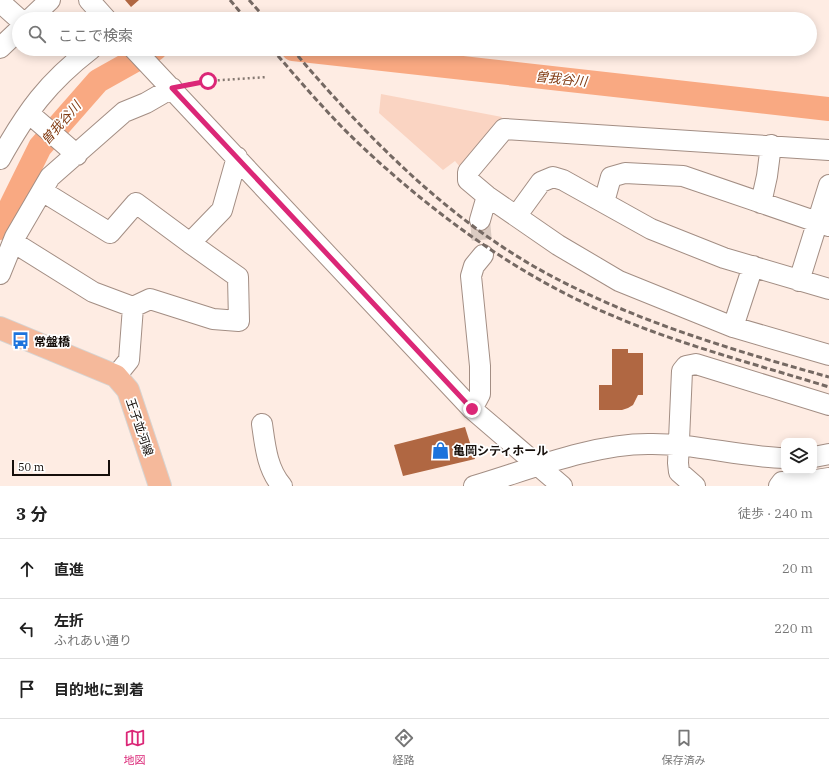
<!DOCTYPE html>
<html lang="ja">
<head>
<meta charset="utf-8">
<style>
	:root { --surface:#fff; --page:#f2f2f2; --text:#222; --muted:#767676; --line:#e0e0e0; --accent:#db2777 }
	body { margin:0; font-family:"IBM Plex Serif","Noto Sans JP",serif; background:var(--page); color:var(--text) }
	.controls { position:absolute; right:12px; bottom:12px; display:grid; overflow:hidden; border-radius:8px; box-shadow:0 2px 10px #0003 }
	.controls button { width:36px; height:36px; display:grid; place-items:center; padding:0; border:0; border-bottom:1px solid var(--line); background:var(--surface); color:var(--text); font:20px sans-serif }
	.scale { position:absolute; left:12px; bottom:10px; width:98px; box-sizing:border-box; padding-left:4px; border:2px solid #150e0a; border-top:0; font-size:11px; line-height:14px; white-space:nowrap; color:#150e0a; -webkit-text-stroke:3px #fff; paint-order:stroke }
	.stop { position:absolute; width:12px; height:12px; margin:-9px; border:3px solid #db2777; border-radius:50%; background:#fff }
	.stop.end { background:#db2777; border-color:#fff; box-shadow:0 1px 4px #0008 }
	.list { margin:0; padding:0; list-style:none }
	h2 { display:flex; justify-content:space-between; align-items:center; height:52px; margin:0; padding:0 16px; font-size:17px }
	h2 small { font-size:13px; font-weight:400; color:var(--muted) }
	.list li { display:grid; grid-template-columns:26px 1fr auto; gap:12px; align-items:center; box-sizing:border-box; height:60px; padding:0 16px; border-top:1px solid var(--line) }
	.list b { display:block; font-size:15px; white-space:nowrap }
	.list p { margin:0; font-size:13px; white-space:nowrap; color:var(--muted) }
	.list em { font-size:13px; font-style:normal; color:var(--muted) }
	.icon { flex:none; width:22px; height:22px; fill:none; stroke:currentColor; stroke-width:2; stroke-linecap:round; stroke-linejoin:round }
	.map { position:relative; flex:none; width:829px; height:486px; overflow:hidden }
	.search { position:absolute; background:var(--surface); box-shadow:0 2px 10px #0003; left:12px; right:12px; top:12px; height:44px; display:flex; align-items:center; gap:10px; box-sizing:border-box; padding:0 14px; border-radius:22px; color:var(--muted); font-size:15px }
	.sheet { height:232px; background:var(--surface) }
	nav { display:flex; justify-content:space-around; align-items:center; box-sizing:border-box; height:56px; border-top:1px solid var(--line); background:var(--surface); font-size:11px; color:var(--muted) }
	nav a { display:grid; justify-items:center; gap:2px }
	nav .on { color:var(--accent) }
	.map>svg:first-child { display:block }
	.green { fill:#fad4c2 }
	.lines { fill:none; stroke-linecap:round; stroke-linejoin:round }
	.river { stroke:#f9a982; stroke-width:24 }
	.building { fill:#b06742 }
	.minor-tunnel { stroke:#dbcbc2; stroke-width:20; stroke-dasharray:20 10; stroke-linecap:butt }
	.minor-casing { stroke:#a38e84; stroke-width:22 }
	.major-casing { stroke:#d5d4d3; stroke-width:24 }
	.path { stroke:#847871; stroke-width:2.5; stroke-dasharray:2 3; stroke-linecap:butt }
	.minor { stroke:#fff; stroke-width:20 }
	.major { stroke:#f5b99b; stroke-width:22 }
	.rail { stroke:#756963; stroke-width:3; stroke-dasharray:6 3; stroke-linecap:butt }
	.route { stroke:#db2777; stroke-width:5 }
	.labels { text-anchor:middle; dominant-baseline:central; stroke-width:3.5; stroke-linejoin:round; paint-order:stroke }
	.poi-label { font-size:12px; font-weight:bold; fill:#150e0a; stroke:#fff; text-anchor:start }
	.street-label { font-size:12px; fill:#150e0a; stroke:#fff }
	.water-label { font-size:13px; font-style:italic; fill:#813a11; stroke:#fff }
</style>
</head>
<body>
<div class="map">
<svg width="829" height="486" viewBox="0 0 829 486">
	<rect width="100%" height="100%" fill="#feece3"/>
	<path class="green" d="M381 94 502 117 461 168 455 161 443 170 379 113Z"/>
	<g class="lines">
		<path class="river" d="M293 49 829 109
			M0 228 40 147 98 81 155 49"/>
	</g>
	<path class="building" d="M125 0H139L131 7Z
		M612 349H628V353H643V395H638L633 405 628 408 622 410H599V385H612Z
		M465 427 475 459 403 476 394 445Z"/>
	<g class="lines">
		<path class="minor-tunnel" d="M480 220 483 255"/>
		<defs>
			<path id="minor" d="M89 0 106 19
				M0 2 19 19
				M30 19 50 0
				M0 48 19 30
				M134 49 472 409 562 486
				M32 116 77 155
				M829 150 504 129 468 172V180L487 196 558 245 619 281 733 327 829 355
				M0 159C27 111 47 83 91 49
				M42 191 110 233 136 203 190 243 222 210 237 157
				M604 202 611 177 625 173 683 176 829 226
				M761 203 767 176 771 145
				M517 215 541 182 553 177 563 180 651 229 724 258 829 289
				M480 220 487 196
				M13 242 93 292 133 307
				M0 274 15 237 50 177 124 112 146 103 172 88
				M799 281 829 185
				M733 327 753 266
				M116 376 129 360 133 307 150 299 213 319 239 321 238 277 190 243
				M472 409 480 394V366L471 276 474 266 483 255
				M262 424C265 445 267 469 282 486
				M814 457 829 454
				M474 486C528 470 592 444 648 444 694 443 738 457 784 458
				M695 486 679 472 678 463 682 371 686 366 696 364 829 405
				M779 486 782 482H803L829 478"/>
			<path id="major" d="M0 328 116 376 128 390 160 486"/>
		</defs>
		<use href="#minor" class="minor-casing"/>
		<use href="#major" class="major-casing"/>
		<path class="path" d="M188 84 208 81 267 77"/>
		<use href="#minor" class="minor"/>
		<use href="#major" class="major"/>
		<path class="rail" d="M230 0 246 19
			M249 0 266 19
			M272 49C299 80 326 112 355 140 418 200 491 256 568 295 650 337 742 360 829 387
			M292 49C372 143 460 233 573 287 654 327 743 353 829 377"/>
	</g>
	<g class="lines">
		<path class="route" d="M208 81 172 88 472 409"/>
	</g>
	<defs>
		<symbol id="bus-bare" viewBox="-9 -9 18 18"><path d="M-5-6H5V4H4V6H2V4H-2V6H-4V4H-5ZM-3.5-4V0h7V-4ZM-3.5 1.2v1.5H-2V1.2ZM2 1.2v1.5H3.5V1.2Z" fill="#1c73dc" stroke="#fff" stroke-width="2.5" paint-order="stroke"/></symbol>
		<symbol id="shop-bare" viewBox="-9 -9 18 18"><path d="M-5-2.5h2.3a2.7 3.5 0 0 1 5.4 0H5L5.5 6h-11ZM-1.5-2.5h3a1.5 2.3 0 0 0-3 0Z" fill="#1c73dc" stroke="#fff" stroke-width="2.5" paint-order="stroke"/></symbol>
	</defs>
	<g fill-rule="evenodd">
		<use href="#bus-bare" x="8" y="328" width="25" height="25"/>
		<use href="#shop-bare" x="428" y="438" width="25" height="25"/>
	</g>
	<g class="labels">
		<g class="poi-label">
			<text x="34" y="341">常盤橋</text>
			<text x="453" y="450">亀岡シティホール</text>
		</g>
		<g class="street-label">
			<text transform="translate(140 427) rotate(71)">王子並河線</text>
		</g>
		<g class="water-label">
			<text transform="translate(561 79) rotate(6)">曽我谷川</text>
			<text transform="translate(61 123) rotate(-49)">曽我谷川</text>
		</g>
	</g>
</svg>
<div class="controls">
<button><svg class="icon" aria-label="layers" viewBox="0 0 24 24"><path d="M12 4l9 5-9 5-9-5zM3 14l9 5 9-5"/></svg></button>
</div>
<div class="scale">50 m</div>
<div class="stop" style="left:208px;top:81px"></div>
<div class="stop end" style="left:472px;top:409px"></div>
<div class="search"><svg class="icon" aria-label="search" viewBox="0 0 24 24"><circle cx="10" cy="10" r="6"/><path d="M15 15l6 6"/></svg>ここで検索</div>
</div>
<section class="sheet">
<h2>3 分<small>徒歩 · 240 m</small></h2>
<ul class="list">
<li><svg class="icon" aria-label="ahead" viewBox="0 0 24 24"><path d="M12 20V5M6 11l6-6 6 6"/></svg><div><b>直進</b></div><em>20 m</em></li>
<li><svg class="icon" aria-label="left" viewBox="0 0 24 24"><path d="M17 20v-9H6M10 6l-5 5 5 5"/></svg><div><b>左折</b><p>ふれあい通り</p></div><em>220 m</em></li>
<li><svg class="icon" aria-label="arrive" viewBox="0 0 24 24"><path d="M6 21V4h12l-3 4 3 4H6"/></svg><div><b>目的地に到着</b></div></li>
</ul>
</section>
<nav>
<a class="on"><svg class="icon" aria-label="map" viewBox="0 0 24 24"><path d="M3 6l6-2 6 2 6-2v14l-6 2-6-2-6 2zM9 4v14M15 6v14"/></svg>地図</a>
<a><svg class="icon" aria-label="directions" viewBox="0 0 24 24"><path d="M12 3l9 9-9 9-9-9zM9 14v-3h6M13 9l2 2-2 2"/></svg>経路</a>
<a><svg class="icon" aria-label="saved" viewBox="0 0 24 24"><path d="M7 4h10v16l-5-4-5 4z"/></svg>保存済み</a>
</nav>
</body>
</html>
